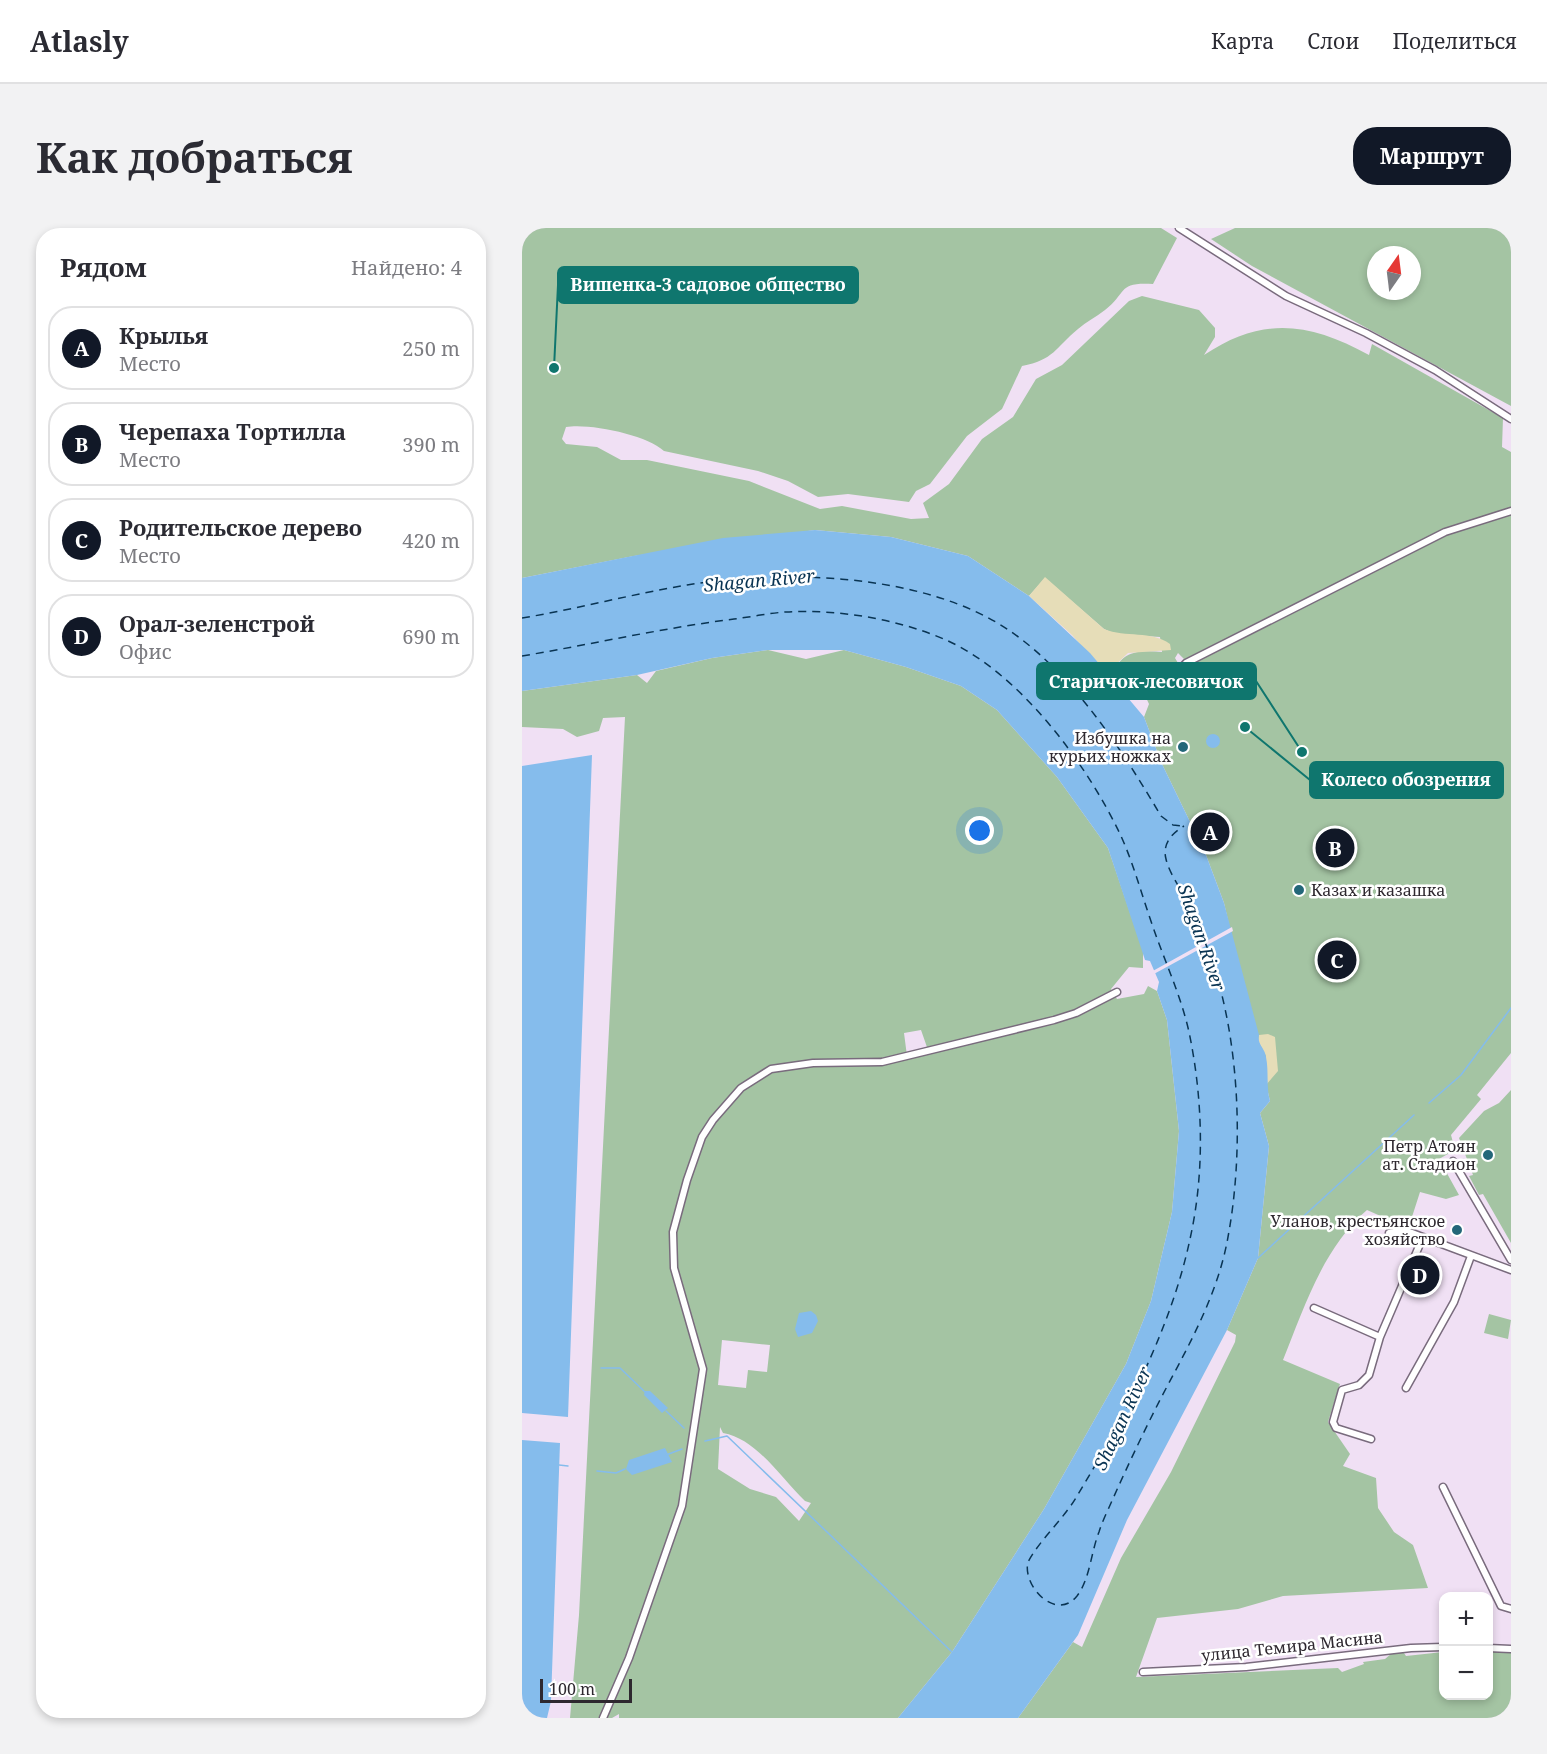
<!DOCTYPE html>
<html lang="ru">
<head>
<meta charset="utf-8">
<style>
	:root { --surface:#fff; --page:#f2f2f3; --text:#2b2b33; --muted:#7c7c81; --line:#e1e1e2; --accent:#111827 }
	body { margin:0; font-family:"Noto Serif",serif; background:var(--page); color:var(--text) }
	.controls { position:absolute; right:18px; bottom:18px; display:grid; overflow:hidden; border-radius:12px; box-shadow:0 3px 9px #0003 }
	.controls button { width:54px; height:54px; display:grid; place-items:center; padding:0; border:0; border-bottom:2px solid var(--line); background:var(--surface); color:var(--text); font:30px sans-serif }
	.compass { position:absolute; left:845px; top:18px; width:54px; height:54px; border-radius:50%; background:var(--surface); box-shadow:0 3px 9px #0003; rotate:14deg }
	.scale { position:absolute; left:18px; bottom:15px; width:92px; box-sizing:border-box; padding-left:6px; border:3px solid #2e282f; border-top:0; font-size:16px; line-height:21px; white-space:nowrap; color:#2e282f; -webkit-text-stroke:4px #fff; paint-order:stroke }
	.you { position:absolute; left:458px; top:603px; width:21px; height:21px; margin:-15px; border:4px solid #fff; border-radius:50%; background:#1a73e8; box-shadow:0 0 0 9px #1a73e833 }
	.badge { display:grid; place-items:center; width:39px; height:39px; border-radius:50%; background:var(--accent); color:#fff; font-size:20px; font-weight:700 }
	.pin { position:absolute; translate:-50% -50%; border:3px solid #fff; box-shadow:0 2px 6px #0006 }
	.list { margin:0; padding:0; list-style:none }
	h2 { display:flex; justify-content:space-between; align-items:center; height:78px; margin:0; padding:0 24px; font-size:26px }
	h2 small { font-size:20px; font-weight:400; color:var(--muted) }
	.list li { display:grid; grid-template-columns:39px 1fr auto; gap:18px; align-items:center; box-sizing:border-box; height:84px; margin:0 12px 12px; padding:0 12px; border:2px solid var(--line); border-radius:24px }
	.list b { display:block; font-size:22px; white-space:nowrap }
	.list p { margin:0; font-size:20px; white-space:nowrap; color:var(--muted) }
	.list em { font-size:20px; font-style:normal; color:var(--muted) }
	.map { position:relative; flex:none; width:989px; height:1490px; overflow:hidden; border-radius:24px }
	header { display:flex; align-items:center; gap:36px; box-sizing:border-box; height:84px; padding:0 30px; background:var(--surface); border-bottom:2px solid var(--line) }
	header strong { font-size:28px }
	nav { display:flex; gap:33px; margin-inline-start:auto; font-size:21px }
	.intro { display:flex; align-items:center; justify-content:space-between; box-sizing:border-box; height:144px; padding:0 36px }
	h1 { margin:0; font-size:42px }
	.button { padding:15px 27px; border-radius:24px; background:var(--accent); color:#fff; font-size:21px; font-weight:700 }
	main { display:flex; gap:36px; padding:0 36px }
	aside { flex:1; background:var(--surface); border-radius:24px; box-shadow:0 3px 9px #0003 }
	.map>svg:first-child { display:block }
	.green { fill:#a4c4a3; fill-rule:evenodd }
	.sand { fill:#e6ddb8 }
	.water { fill:#85bcec }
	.pier { fill:#f0e0f4 }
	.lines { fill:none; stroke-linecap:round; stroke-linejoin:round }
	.stream { stroke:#85bcec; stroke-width:1.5 }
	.ferry { stroke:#093453; stroke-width:1.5; stroke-dasharray:8 6; stroke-linecap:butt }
	.street-casing { stroke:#796b7d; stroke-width:9 }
	.street { stroke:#fff; stroke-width:6 }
	.poi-dot { fill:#236779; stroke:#fff; stroke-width:2 }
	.labels { text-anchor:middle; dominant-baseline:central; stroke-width:5; stroke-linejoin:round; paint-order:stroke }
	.poi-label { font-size:16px; fill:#2e282f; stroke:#fff; text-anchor:end }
	.street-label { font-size:16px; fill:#2e282f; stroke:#fff }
	.water-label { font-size:18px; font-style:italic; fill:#093453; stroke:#fff }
	.leader { fill:none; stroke:#0f766e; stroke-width:2 }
	.callout-dot { fill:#0f766e; stroke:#fff; stroke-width:2 }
	.callout { fill:#0f766e; stroke:#0f766e; stroke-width:2 }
	.callout-label { font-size:18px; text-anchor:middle; font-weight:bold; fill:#fff }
</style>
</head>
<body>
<header>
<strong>Atlasly</strong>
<nav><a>Карта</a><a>Слои</a><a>Поделиться</a></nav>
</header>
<div class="intro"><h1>Как добраться</h1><a class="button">Маршрут</a></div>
<main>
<aside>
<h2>Рядом<small>Найдено: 4</small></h2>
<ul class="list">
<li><span class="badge">A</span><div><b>Крылья</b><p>Место</p></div><em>250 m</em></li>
<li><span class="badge">B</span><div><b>Черепаха Тортилла</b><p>Место</p></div><em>390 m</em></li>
<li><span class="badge">C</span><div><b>Родительское дерево</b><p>Место</p></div><em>420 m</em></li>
<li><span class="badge">D</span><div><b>Орал-зеленстрой</b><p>Офис</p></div><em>690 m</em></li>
</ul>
</aside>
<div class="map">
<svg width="989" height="1490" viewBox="0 0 989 1490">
	<rect width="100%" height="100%" fill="#f0e0f4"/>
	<path class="green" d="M0 0H639L655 10 631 56C595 54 606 64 583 82 574 89 564 94 556 101 533 120 532 132 500 138L480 181 445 208 408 256 394 263 387 274 326 266 296 269 266 253 236 243 142 223C125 207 68 195 44 199L40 211 44 216 75 219 99 232H125L227 253 298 281 320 278 389 291 407 290 401 275 427 256 460 211 491 189 514 151 540 137 607 73 620 68 677 82 693 100V109L682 127C740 88 787 94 847 127L850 116 981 190 980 219 989 224V825L955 867 959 871 929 907 933 922 917 931 937 967 924 971 898 964 889 992 897 996 881 998 845 982C801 1020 782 1080 761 1132L818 1156 806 1194 828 1226 821 1238 854 1250 856 1280 872 1304 891 1317 906 1360 761 1368 716 1381 635 1390 614 1449 816 1440 820 1444 842 1436 841 1434 863 1431 870 1425H882L884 1428 921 1424V1468H966L967 1423 989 1424V1490H496L551 1414 560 1419 599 1330 649 1244 713 1114 714 1107 705 1102 736 1030 747 918 738 885 748 873 702 675 684 627 640 536 622 489 627 476 620 461 623 447 605 465 591 448C598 423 616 422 640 424L638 409 593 406 582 401 523 350 507 368 446 328 369 309 293 302 112 328 0 350ZM656 425 666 435 659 443 660 450 664 454 655 459 646 441 656 435 653 430Z
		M713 0H989V178L730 38 689 11ZM854 27H890V63H854Z
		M246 422 284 431 322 422 384 439 439 458 475 482 535 549 586 620 621 723V740L607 739 589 761 595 771 622 766 626 758 635 763 645 792 657 903 650 984 629 1073 604 1136 522 1281 430 1424 376 1490H97V1486L90 1490H48L57 1387 103 489 81 490 77 503 55 509 41 501 0 499V463L115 447 125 455 134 443 190 430ZM399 802 406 822 385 828 382 805ZM200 1112 248 1117 245 1144 226 1142 224 1160 196 1157ZM198 1199 201 1205C235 1211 259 1250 283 1273L289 1275 277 1293 254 1269 228 1261 196 1241Z
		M989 862V1015L961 966 957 967 947 948 951 947 937 910 962 883 977 875Z
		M967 1086 989 1092 986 1111 962 1105Z"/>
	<path class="sand" d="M523 349 582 401C604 410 629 402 648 416L649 422 606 425 584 446 550 407 507 368Z
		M746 806 753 809 756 843 744 857V828L736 813 737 807Z"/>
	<path class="water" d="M293 302 369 309 446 328 507 368 568 425 622 489 640 536 684 627 702 675 737 807C735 817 743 820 744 829 747 844 744 858 748 873L738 885 747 918 736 1030 705 1102 605 1292 556 1407 496 1490H376L430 1424 522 1281 604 1136 629 1073 650 984 657 903 645 792 635 763 637 754 628 733 623 732 586 620 535 549 475 482 439 458 384 439 322 422H246L190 430 115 447 0 463V350L201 310Z
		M684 513a7 7 0 1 1 14 0a7 7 0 1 1-14 0Z
		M70 527 46 1189 0 1185V538Z
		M289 1083 294 1087 296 1093 290 1105 276 1109 273 1101 277 1085Z
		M123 1163H128L146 1180 140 1185 122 1167Z
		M0 1212 38 1215 29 1473 25 1490H0Z
		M143 1220 150 1234 110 1247 104 1241 107 1232Z"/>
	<path class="pier" d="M710 699 711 703 630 747 629 744Z"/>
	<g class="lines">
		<path class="stream" d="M907 875 939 847 989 780
			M736 1030 892 887
			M79 1140H98L123 1164
			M144 1183 162 1200
			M183 1213 205 1208 430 1424
			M144 1227 160 1221
			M37 1237 46 1238
			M75 1243 94 1245 103 1241"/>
		<path class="ferry" d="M0 390C55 381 110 366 165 357 262 341 404 345 488 403 552 447 600 522 639 588L651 597 661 598
			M0 428C71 416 141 400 212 391 229 389 247 385 264 384 316 381 376 391 424 412 498 445 565 536 599 608 612 637 620 668 631 699 643 734 659 768 667 804 681 871 683 944 668 1011 649 1101 602 1190 555 1268 541 1292 519 1310 506 1334 500 1358 534 1394 555 1368 568 1351 569 1324 577 1304 580 1294 585 1284 589 1275 605 1239 622 1203 640 1168 667 1117 696 1066 706 1009 722 923 718 813 689 730 682 710 673 691 664 672 658 659 647 645 644 631 640 616 650 605 662 598"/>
		<defs>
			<path id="street" d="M657 0 764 68 844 105 913 142 989 191
				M661 461 657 442 664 435 923 304 989 283
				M931 933 989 1032
				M867 1005 882 1002 989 1042
				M792 1080 858 1109
				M884 1160 932 1074 949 1028
				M849 1211 814 1200 811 1194 820 1162 837 1157 847 1147 858 1109 901 1009
				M921 1259 979 1378 989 1381
				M966 1420 989 1421
				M621 1444 724 1439 889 1420 921 1419
				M81 1490 107 1430 160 1278 181 1141 152 1040 151 1004 165 952 180 909 191 892 219 860 249 841 291 835 360 834 532 792 554 785 595 764"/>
		</defs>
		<use href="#street" class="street-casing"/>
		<use href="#street" class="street"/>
	</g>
	<g class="poi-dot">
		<circle cx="661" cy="519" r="6"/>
		<circle cx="777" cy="662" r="6"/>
		<circle cx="966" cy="927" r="6"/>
		<circle cx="935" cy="1002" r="6"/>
	</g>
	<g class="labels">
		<g class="poi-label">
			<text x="649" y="510">Избушка на<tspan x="649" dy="18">курьих ножках</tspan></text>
			<text x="789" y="662" text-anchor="start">Казах и казашка</text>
			<text x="954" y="918">Петр Атоян<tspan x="954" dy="18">ат. Стадион</tspan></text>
			<text x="923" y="993">Уланов, крестьянское<tspan x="923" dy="18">хозяйство</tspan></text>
		</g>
		<g class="street-label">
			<text transform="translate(770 1418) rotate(-6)">улица Темира Масина</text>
		</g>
		<g class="water-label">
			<text transform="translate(237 352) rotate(-5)">Shagan River</text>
			<text transform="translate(680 709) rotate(71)">Shagan River</text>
			<text transform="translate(600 1190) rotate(-65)">Shagan River</text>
		</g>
	</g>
	<path class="leader" d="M32 140L36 57M780 524L734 453M723 499L788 552"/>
	<g class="callout-dot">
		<circle cx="32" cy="140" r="6"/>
		<circle cx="780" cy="524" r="6"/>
		<circle cx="723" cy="499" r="6"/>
	</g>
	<g class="callout">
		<rect x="36" y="39" width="300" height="36" rx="6"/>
		<rect x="515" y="435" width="219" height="36" rx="6"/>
		<rect x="788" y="534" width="193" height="36" rx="6"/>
	</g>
	<g class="callout-label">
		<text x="186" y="63">Вишенка-3 садовое общество</text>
		<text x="624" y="460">Старичок-лесовичок</text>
		<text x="884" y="558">Колесо обозрения</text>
	</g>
</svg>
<div class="controls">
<button>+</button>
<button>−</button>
</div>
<svg class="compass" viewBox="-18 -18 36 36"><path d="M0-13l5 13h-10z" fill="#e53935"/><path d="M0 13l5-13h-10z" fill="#7c7c81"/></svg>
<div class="scale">100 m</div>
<div class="you"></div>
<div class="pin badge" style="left:688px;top:604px">A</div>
<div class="pin badge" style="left:813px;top:620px">B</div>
<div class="pin badge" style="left:815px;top:732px">C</div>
<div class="pin badge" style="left:898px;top:1047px">D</div>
</div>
</main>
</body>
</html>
